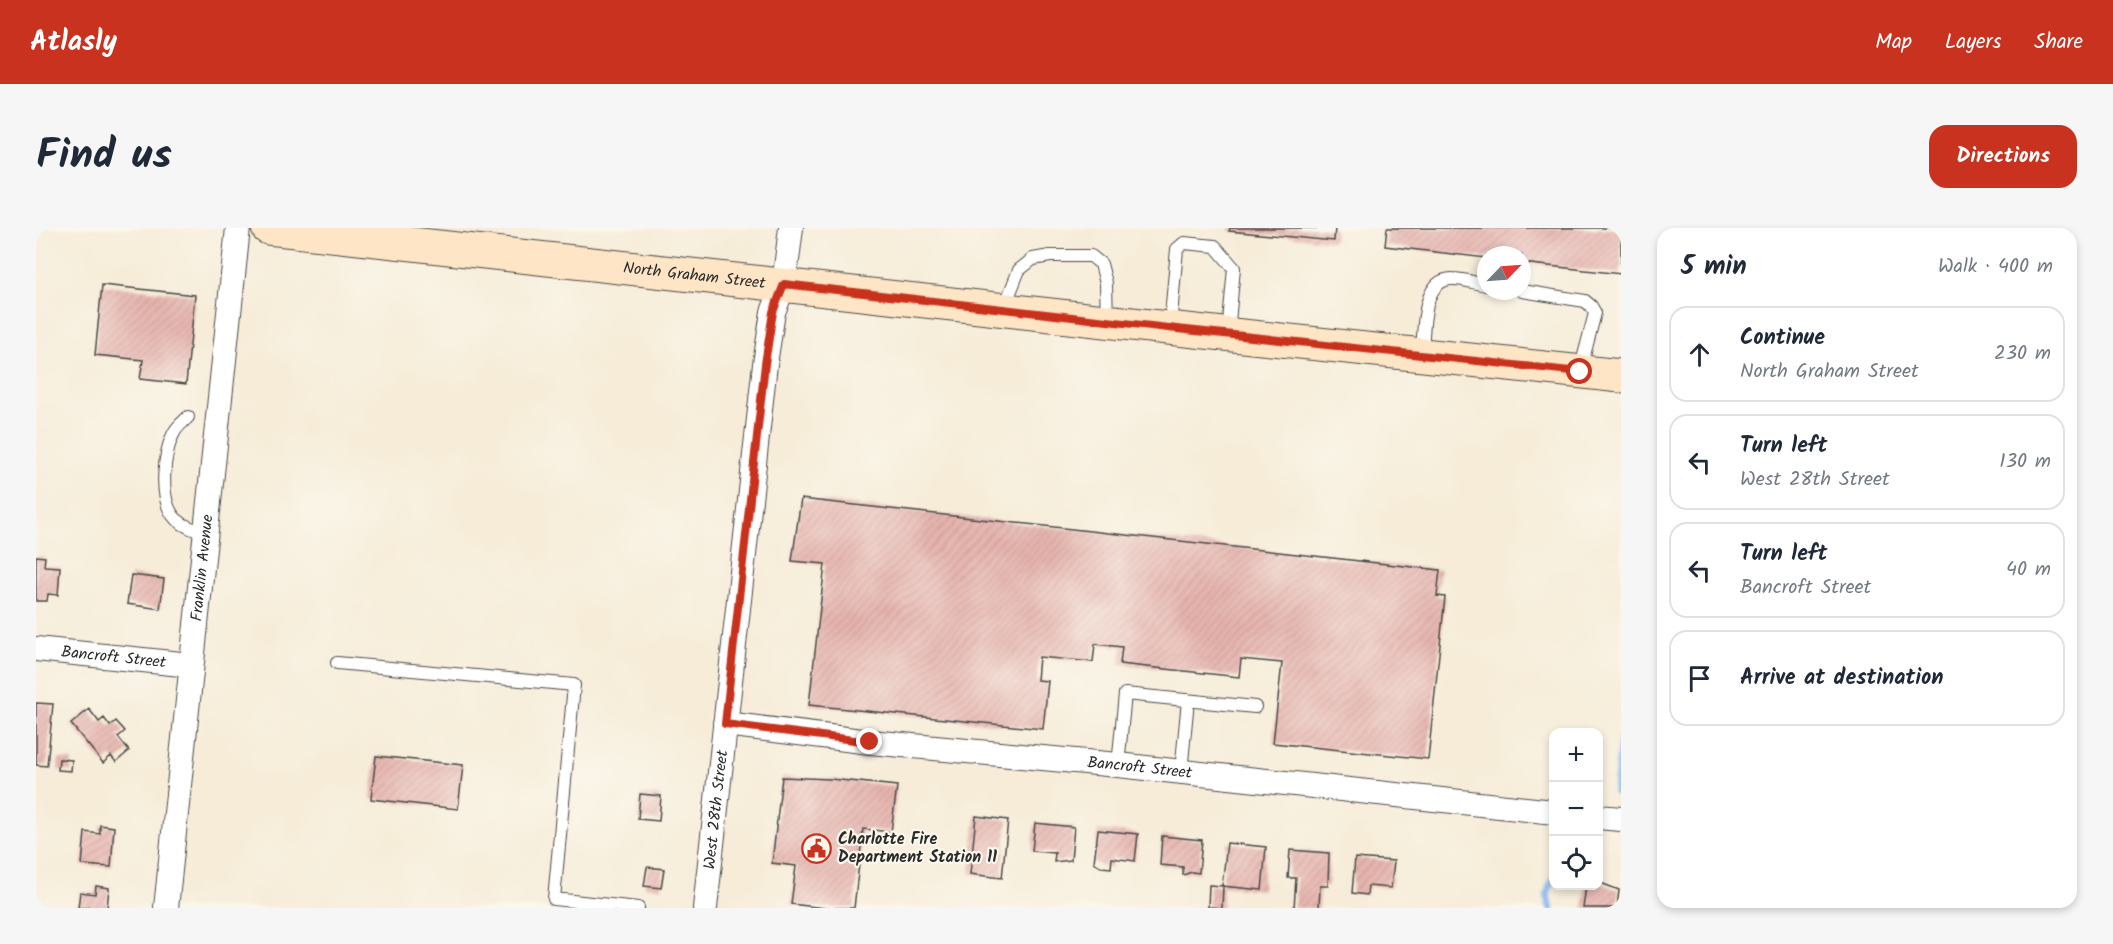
<!DOCTYPE html>
<html lang="en">
<head>
<meta charset="utf-8">
<style>
	:root { --surface:#fff; --page:#f6f6f7; --text:#1f2937; --muted:#747a83; --line:#e0e1e3; --accent:#c8321e }
	body { margin:0; font-family:Kalam,sans-serif; background:var(--page); color:var(--text) }
	.controls { position:absolute; right:18px; bottom:18px; display:grid; overflow:hidden; border-radius:12px; box-shadow:0 3px 9px #0003 }
	.controls button { width:54px; height:54px; display:grid; place-items:center; padding:0; border:0; border-bottom:2px solid var(--line); background:var(--surface); color:var(--text); font:30px sans-serif }
	.compass { position:absolute; left:1441px; top:18px; width:54px; height:54px; border-radius:50%; background:var(--surface); box-shadow:0 3px 9px #0003; rotate:65deg }
	.stop { position:absolute; width:18px; height:18px; margin:-14px; border:4px solid #c8321e; border-radius:50%; background:#fff }
	.stop.end { background:#c8321e; border-color:#fff; box-shadow:0 2px 6px #0008 }
	.list { margin:0; padding:0; list-style:none }
	h2 { display:flex; justify-content:space-between; align-items:center; height:78px; margin:0; padding:0 24px; font-size:26px }
	h2 small { font-size:20px; font-weight:400; color:var(--muted) }
	.list li { display:grid; grid-template-columns:39px 1fr auto; gap:18px; align-items:center; box-sizing:border-box; height:96px; margin:0 12px 12px; padding:0 12px; border:2px solid var(--line); border-radius:18px }
	.list b { display:block; font-size:22px; white-space:nowrap }
	.list p { margin:0; font-size:20px; white-space:nowrap; color:var(--muted) }
	.list em { font-size:20px; font-style:normal; color:var(--muted) }
	.icon { flex:none; width:33px; height:33px; fill:none; stroke:currentColor; stroke-width:2; stroke-linecap:round; stroke-linejoin:round }
	.map { position:relative; flex:none; width:1585px; height:680px; overflow:hidden; border-radius:18px }
	header { display:flex; align-items:center; gap:36px; box-sizing:border-box; height:84px; padding:0 30px; background:var(--accent); color:#fff }
	header strong { font-size:28px }
	nav { display:flex; gap:33px; margin-inline-start:auto; font-size:21px }
	.intro { display:flex; align-items:center; justify-content:space-between; box-sizing:border-box; height:144px; padding:0 36px }
	h1 { margin:0; font-size:42px }
	.button { padding:15px 27px; border-radius:18px; background:var(--accent); color:#fff; font-size:21px; font-weight:700 }
	main { display:flex; gap:36px; padding:0 36px }
	aside { flex:1; background:var(--surface); border-radius:18px; box-shadow:0 3px 9px #0003 }
	.map>svg:first-child { display:block }
	.lines { fill:none; stroke-linecap:round; stroke-linejoin:round }
	.stream { stroke:#82b5ef; stroke-width:7 }
	.building { fill:url(#building-hatch) }
	.lane-casing { stroke:#494845; stroke-width:14 }
	.street-casing { stroke:#494845; stroke-width:26 }
	.secondary-casing { stroke:#494845; stroke-width:35 }
	.lane { stroke:#fff; stroke-width:12 }
	.street { stroke:#fff; stroke-width:24 }
	.secondary { stroke:#fde5c5; stroke-width:33 }
	.route { stroke:#c8321e; stroke-width:8 }
	.labels { text-anchor:middle; dominant-baseline:central; stroke-width:4.5; stroke-linejoin:round; paint-order:stroke }
	.street-label { font-size:16px; fill:#2b2b2b; stroke:#fbf7ec }
	.poi-label { font-size:16px; font-weight:bold; fill:#2b2b2b; stroke:#fbf7ec; text-anchor:start }
</style>
</head>
<body>
<header>
<strong>Atlasly</strong>
<nav><a>Map</a><a>Layers</a><a>Share</a></nav>
</header>
<div class="intro"><h1>Find us</h1><a class="button">Directions</a></div>
<main>
<div class="map">
<svg width="1585" height="680" viewBox="0 0 1585 680">
	<defs>
		<pattern id="building-hatch" width="6" height="6" patternUnits="userSpaceOnUse" patternTransform="scale(1.5)"><rect width="6" height="6" fill="#e7b4af"/><path d="M-1 1l2-2M0 6l6-6M5 7l2-2" fill="none" stroke="#c69b97"/></pattern>
	</defs>
	<rect width="100%" height="100%" fill="#fbf7ec"/>
	<filter id="ink" filterUnits="userSpaceOnUse"><feTurbulence type="fractalNoise" baseFrequency=".0167" numOctaves="2"/><feDisplacementMap in="SourceGraphic" scale="12" xChannelSelector="R" yChannelSelector="G"/><feConvolveMatrix kernelMatrix="1 2 1 2 8 2 1 2 1" color-interpolation-filters="sRGB"/></filter>
	<filter id="wash" filterUnits="userSpaceOnUse"><feTurbulence type="fractalNoise" baseFrequency=".008" numOctaves="4" result="noise"/><feDisplacementMap in="SourceGraphic" scale="24" xChannelSelector="R" yChannelSelector="G"/><feGaussianBlur stdDeviation="1.35" result="paint"/><feColorMatrix in="noise" values="0 0 0 0 0 0 0 0 0 0 0 0 0 0 0 0 0 1.4 0 .05"/><feComposite in="paint" operator="in"/></filter>
	<g filter="url(#wash)">
		<rect width="100%" height="100%" fill="#f6ecd8"/>
		<g class="lines">
			<path class="stream" d="M1580 564 1585 511
				M1515 680C1509 668 1511 662 1518 651"/>
		</g>
		<g id="blocks">
			<path class="building" d="M1194 0H1299L1298 13 1193 3Z
				M1351 0H1585V46L1486 35V27H1450V30L1349 18Z
				M66 57 159 67 150 156 104 151 107 132 59 127Z
				M765 271 1404 342 1401 368 1409 369 1392 531 1237 515 1246 435 1205 431 1203 449 1084 436 1086 419 1059 416 1057 434 1003 429 1001 452 1012 453 1007 501 773 477 789 336 756 333Z
				M0 328 9 329 8 338 24 339 22 367 12 366 11 373H0Z
				M95 347 128 351 124 381 91 376Z
				M0 475 17 476 11 538 0 537Z
				M53 481 63 494 68 490 74 498 80 493 89 503 82 509 93 523 80 534 75 528 67 535 35 496Z
				M340 528 427 537 422 581 335 571Z
				M23 531 36 532 35 543 22 542Z
				M746 549 794 551 861 558 855 604 827 601 818 680H789L755 676 760 638 736 635Z
				M604 566 625 568 623 593 602 591Z
				M940 588 972 592 966 650 934 646Z
				M999 595 1038 599 1035 632 1018 634 1019 625 996 623Z
				M64 597 78 599 75 639 46 637 49 604 64 606Z
				M1062 602 1102 606 1099 633 1076 630 1075 640 1065 639 1058 634Z
				M1126 608 1166 612 1163 645 1156 644 1147 647V639L1124 637Z
				M1191 615 1230 619 1226 662 1186 658Z
				M1254 622 1293 625 1292 658H1284L1283 680H1258L1260 650H1252Z
				M1319 630 1358 633 1355 660 1332 658 1331 667 1316 665Z
				M611 639 628 641 625 660 608 658Z
				M1562 654 1583 662 1581 680H1547L1550 658H1562Z
				M1173 657 1187 658 1186 680 1172 679Z
				M60 658 73 660 71 680H42L44 664 59 666Z"/>
		</g>
	</g>
	<g filter="url(#ink)">
		<use href="#blocks" fill-opacity="0" stroke="#494845" stroke-width="1.5"/>
		<g class="lines">
			<defs>
				<path id="lane" d="M1486 63 1549 73 1555 78 1559 85 1544 143
					M968 80 983 42 997 31 1014 28H1055L1065 36 1070 55 1071 93
					M1134 99 1141 21 1148 15 1179 18 1198 40 1192 105
					M1386 126C1388 104 1385 50 1417 51 1428 51 1439 55 1450 57
					M152 189C148 193 142 198 139 203 127 223 122 273 140 291 149 299 159 302 170 305
					M301 435 538 457 518 671 602 680
					M1082 537 1089 466 1219 479
					M1145 544 1152 472"/>
				<g id="street">
					<path id="s1" d="M0 421 155 437"/>
					<path id="s2" d="M689 496 834 514 1082 537 1518 584"/>
					<path d="M1562 589 1585 591"/>
					<path id="s3" d="M130 680 202 0"/>
					<path id="s4" d="M669 680 729 136 737 84 748 56 755 0"/>
				</g>
				<g id="secondary">
					<path id="s5" d="M232 0 1141 101 1585 148"/>
				</g>
			</defs>
			<use href="#lane" class="lane-casing"/>
			<use href="#street" class="street-casing"/>
			<use href="#secondary" class="secondary-casing"/>
			<use href="#lane" class="lane"/>
			<use href="#street" class="street"/>
			<use href="#secondary" class="secondary"/>
		</g>
	</g>
	<g class="lines" filter="url(#ink)">
		<path class="route" d="M834 514 689 496 729 136 737 84 748 56 1141 101 1544 144"/>
	</g>
	<defs>
		<symbol id="civic-ring" viewBox="-11 -11 22 22"><circle r="9.5" fill="#fbf7ec" stroke="#c8321e" stroke-width="1.5"/><path d="M-.6-6.5H3V-4.5H.6V-3L4-1V1h2V6H-6V1h2V-1L-.6-3ZM-1.2 2.5V6h2.4V2.5Z" fill="#c8321e"/></symbol>
	</defs>
	<g fill-rule="evenodd">
		<use href="#civic-ring" x="764" y="604" width="33" height="33"/>
	</g>
	<g class="labels">
		<g class="street-label">
			<text stroke="none"><textPath href="#s5" startOffset="429">North Graham Street</textPath></text>
			<text stroke="none"><textPath href="#s3" startOffset="342">Franklin Avenue</textPath></text>
			<text stroke="none"><textPath href="#s1" startOffset="78">Bancroft Street</textPath></text>
			<text stroke="none"><textPath href="#s2" startOffset="417">Bancroft Street</textPath></text>
			<text stroke="none"><textPath href="#s4" startOffset="99">West 28th Street</textPath></text>
		</g>
		<g class="poi-label">
			<text x="802" y="611">Charlotte Fire<tspan x="802" dy="18">Department Station 11</tspan></text>
		</g>
	</g>
</svg>
<div class="controls">
<button>+</button>
<button>−</button>
<button><svg class="icon" aria-label="locate" viewBox="0 0 24 24"><circle cx="12" cy="12" r="6"/><path d="M12 2v4M12 18v4M2 12h4M18 12h4"/></svg></button>
</div>
<svg class="compass" viewBox="-18 -18 36 36"><path d="M0-13l5 13h-10z" fill="#e53935"/><path d="M0 13l5-13h-10z" fill="#747a83"/></svg>
<div class="stop" style="left:1544px;top:144px"></div>
<div class="stop end" style="left:834px;top:514px"></div>
</div>
<aside>
<h2>5 min<small>Walk · 400 m</small></h2>
<ul class="list">
<li><svg class="icon" aria-label="ahead" viewBox="0 0 24 24"><path d="M12 20V5M6 11l6-6 6 6"/></svg><div><b>Continue</b><p>North Graham Street</p></div><em>230 m</em></li>
<li><svg class="icon" aria-label="left" viewBox="0 0 24 24"><path d="M17 20v-9H6M10 6l-5 5 5 5"/></svg><div><b>Turn left</b><p>West 28th Street</p></div><em>130 m</em></li>
<li><svg class="icon" aria-label="left" viewBox="0 0 24 24"><path d="M17 20v-9H6M10 6l-5 5 5 5"/></svg><div><b>Turn left</b><p>Bancroft Street</p></div><em>40 m</em></li>
<li><svg class="icon" aria-label="arrive" viewBox="0 0 24 24"><path d="M6 21V4h12l-3 4 3 4H6"/></svg><div><b>Arrive at destination</b></div></li>
</ul>
</aside>
</main>
</body>
</html>
